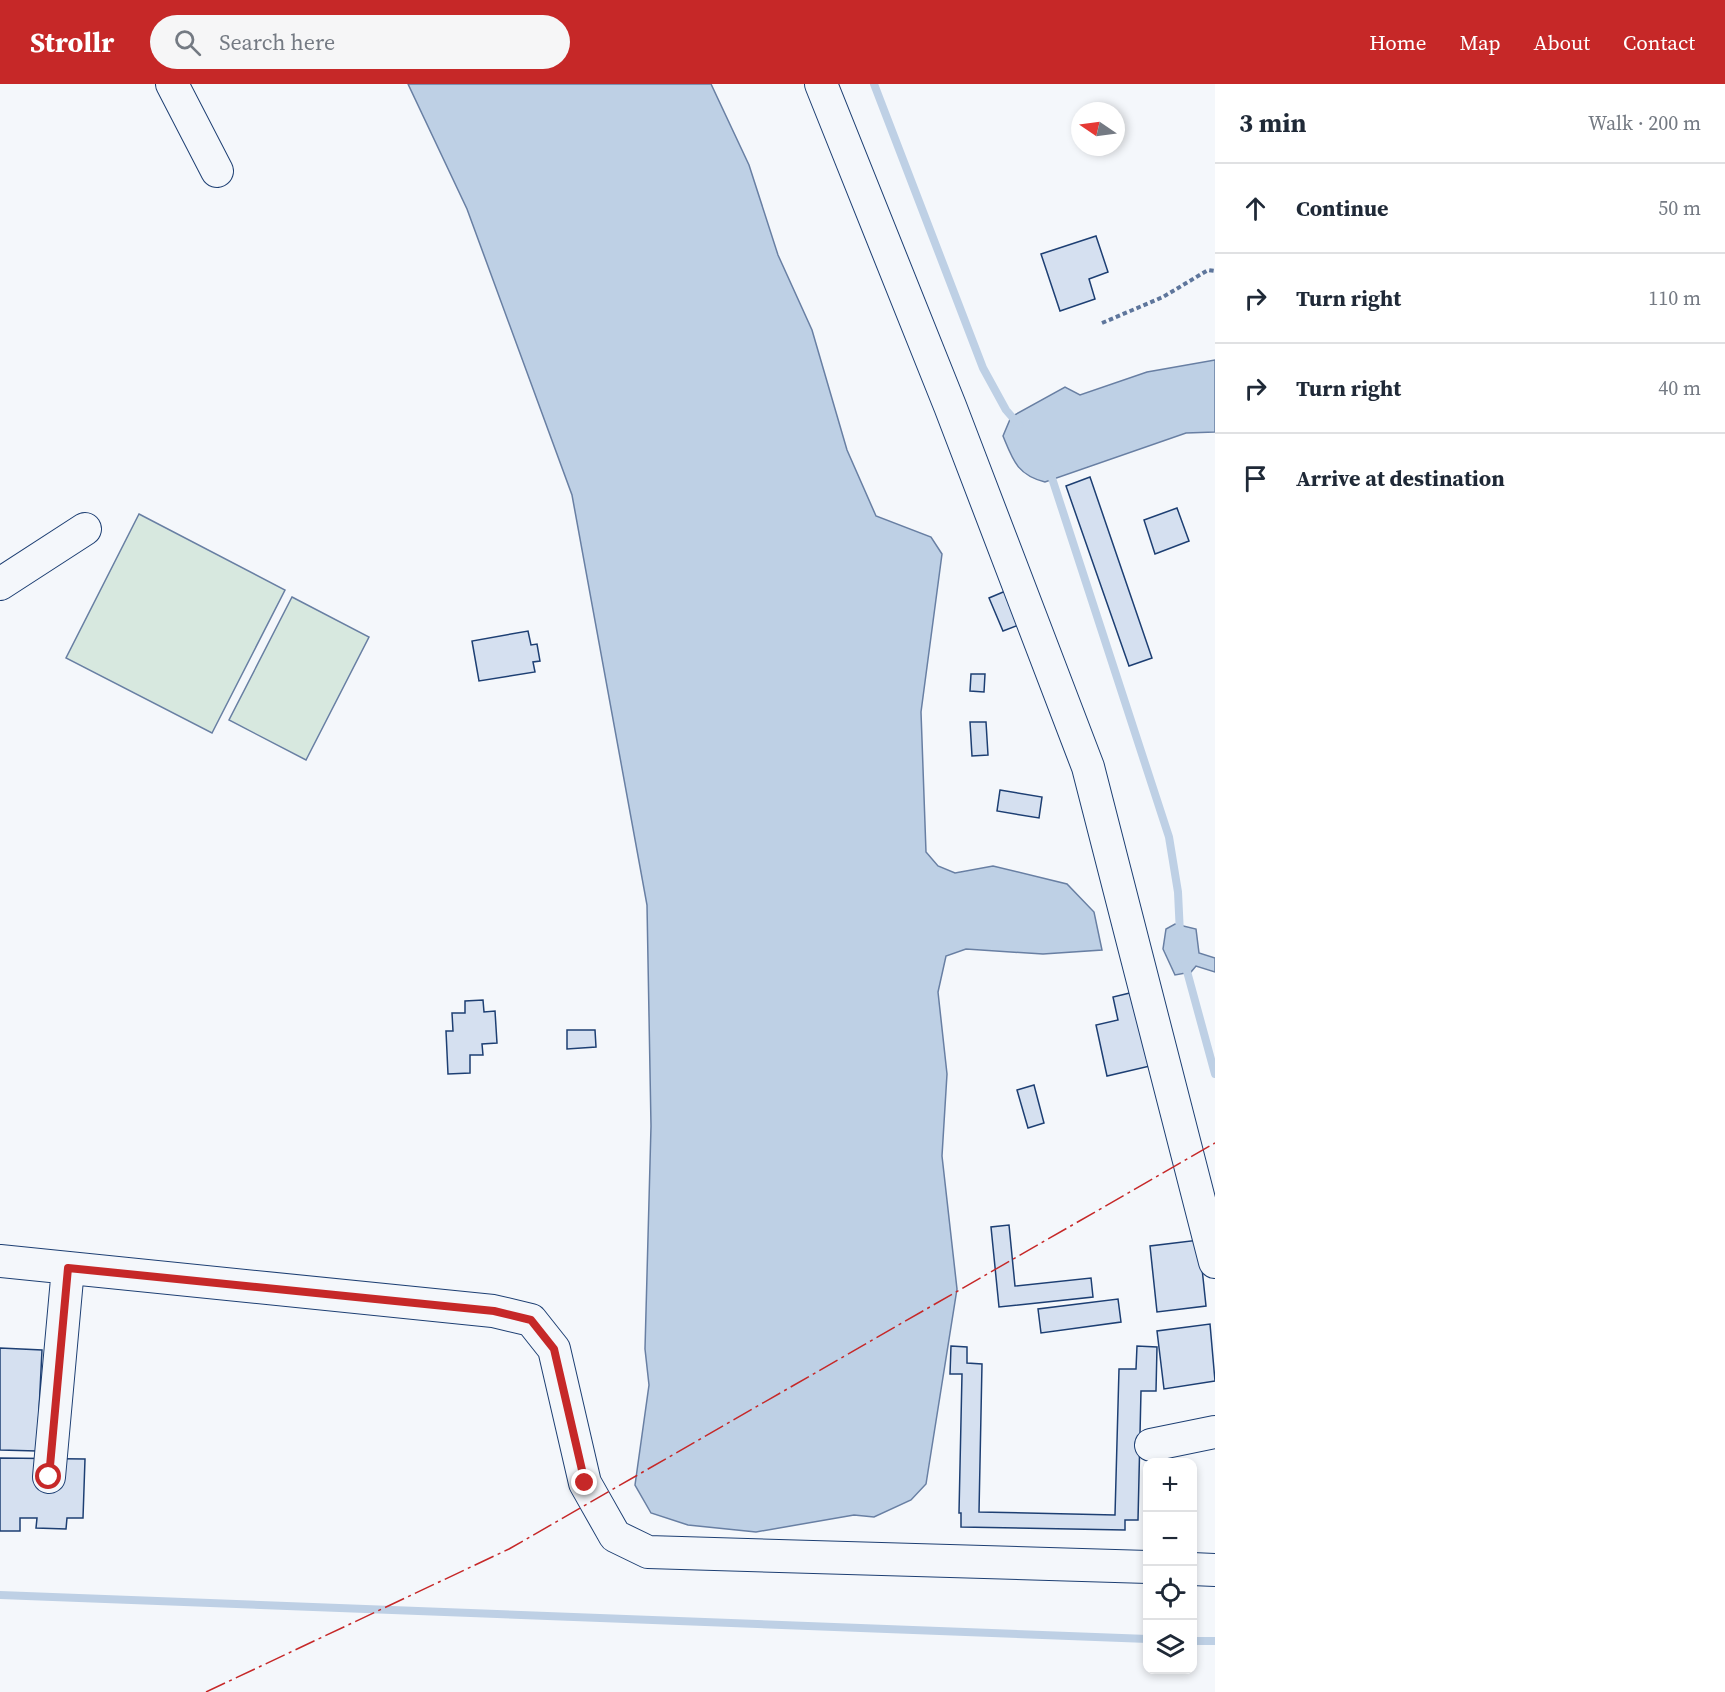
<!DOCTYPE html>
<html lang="en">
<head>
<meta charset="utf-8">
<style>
	:root { --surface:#fff; --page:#f6f6f7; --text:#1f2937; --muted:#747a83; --line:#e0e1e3; --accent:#c62828 }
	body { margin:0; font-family:"Source Serif 4",serif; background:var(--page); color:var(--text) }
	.controls { position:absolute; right:18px; bottom:18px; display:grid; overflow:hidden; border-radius:12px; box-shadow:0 3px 9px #0003 }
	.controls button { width:54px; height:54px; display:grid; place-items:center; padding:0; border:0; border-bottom:2px solid var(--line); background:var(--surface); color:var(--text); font:30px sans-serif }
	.compass { position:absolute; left:1071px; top:18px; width:54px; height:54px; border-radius:50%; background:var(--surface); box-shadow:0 3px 9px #0003; rotate:283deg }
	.stop { position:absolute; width:18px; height:18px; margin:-14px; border:4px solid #c62828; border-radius:50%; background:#fff }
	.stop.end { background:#c62828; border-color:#fff; box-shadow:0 2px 6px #0008 }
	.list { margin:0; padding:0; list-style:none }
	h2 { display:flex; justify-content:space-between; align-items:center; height:78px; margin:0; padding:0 24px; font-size:26px }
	h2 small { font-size:20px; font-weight:400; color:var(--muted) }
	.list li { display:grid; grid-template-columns:39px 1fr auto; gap:18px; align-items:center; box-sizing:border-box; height:90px; padding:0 24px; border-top:2px solid var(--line) }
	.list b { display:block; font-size:22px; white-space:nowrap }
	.list em { font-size:20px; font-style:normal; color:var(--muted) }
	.icon { flex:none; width:33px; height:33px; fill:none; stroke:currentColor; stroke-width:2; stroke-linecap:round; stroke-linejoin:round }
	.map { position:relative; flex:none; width:1215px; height:1608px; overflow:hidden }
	header { display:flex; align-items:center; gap:36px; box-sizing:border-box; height:84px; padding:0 30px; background:var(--accent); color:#fff }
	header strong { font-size:28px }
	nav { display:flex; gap:33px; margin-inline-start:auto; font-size:21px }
	.search { width:420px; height:54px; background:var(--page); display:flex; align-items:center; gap:15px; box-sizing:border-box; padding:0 21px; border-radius:33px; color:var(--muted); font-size:22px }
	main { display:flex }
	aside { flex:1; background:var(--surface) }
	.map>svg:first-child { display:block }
	.green { fill:#d7e8df; stroke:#687fa3; stroke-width:1.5 }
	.water { fill:#bed0e5; stroke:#687fa3; stroke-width:1.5 }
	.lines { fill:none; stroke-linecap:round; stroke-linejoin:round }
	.stream { stroke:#bed0e5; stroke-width:8 }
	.building { fill:#d5e0f0; stroke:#1d3f73; stroke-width:1.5 }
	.minor-casing { stroke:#1d3f73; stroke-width:34 }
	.path { stroke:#5e769c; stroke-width:4; stroke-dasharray:4.5 3; stroke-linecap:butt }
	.minor { stroke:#f4f7fb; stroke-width:32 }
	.power { stroke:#c62828; stroke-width:1.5; stroke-dasharray:21 4.5 3 4.5; stroke-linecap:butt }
	.route { stroke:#c62828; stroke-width:8 }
</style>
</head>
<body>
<header>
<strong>Strollr</strong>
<div class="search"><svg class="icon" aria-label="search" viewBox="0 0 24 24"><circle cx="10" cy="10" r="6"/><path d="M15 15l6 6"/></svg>Search here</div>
<nav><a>Home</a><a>Map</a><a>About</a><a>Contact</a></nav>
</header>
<main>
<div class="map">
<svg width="1215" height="1608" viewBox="0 0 1215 1608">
	<rect width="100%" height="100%" fill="#f4f7fb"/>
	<path class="green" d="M139 430 285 506 212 649 66 574Z
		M292 513 369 553 306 676 229 636Z"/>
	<path class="water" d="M408 0H711L749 81 778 171 812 246 847 366 876 432 931 453 942 470 921 628 926 768 938 782 955 789 993 782 1067 800 1094 828 1102 866 1043 870 966 865 946 872 938 908 947 990 942 1072 957 1205 926 1400 911 1416 874 1433 854 1431 756 1448 688 1441 651 1429 635 1401 649 1301 645 1265 651 1042 647 821 572 411 467 125Z
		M1215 276V348L1186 349 1045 398C1017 391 1013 376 1003 352L1011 333 1065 303 1080 311 1147 288Z
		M1175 840 1196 845 1199 869 1215 874V888L1196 882 1191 888 1175 891 1163 865 1166 845Z"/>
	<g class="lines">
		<path class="stream" d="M874 0 983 284 1006 326 1019 341
			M1049 385 1169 753 1178 808 1180 850
			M1185 880 1215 990
			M0 1511 1148 1555
			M1192 1557H1215"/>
	</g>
	<path class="building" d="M1096 152 1108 188 1089 195 1095 215 1060 227 1041 170Z
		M1090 393 1152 574 1129 582 1066 402Z
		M1177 424 1189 457 1155 470 1144 436Z
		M1015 503 1029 537 1003 547 989 514Z
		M528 547 531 561 537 560 540 577 533 578 535 588 479 597 472 557Z
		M971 590H985L984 608 970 607Z
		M970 638H986L988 671 972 672Z
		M1000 706 1042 713 1039 734 997 727Z
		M1134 908 1150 982 1107 992 1096 941 1118 936 1113 913Z
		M483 916 484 928 495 927 497 959 482 960 483 971H470V989L448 990 446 947H453L452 929H465V917Z
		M567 946H595L596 963 567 965Z
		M1034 1001 1044 1039 1028 1044 1017 1006Z
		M1009 1141 1015 1202 1091 1194 1093 1213 999 1223 991 1143Z
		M1199 1156 1206 1222 1157 1228 1150 1162Z
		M1118 1215 1121 1238 1041 1249 1038 1225Z
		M1210 1240 1215 1297 1164 1305 1157 1247Z
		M951 1262 967 1263V1279L982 1280 979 1428 1115 1431 1119 1285H1136L1137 1262 1157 1263 1156 1307H1141L1138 1436H1125V1446L961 1443V1429H959L962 1290H950Z
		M0 1264 42 1266 37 1367 0 1366Z
		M0 1374 85 1375 83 1434H67L66 1445 36 1444 37 1434H20V1447H0Z"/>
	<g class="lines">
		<defs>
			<path id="minor" d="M172 0 217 87
				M821 0 950 322 1088 683 1215 1178
				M0 500 85 445
				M0 1177 493 1227 531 1236 554 1265 585 1399 615 1452 648 1468 1148 1483
				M1151 1361 1215 1348
				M49 1393 68 1184
				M1192 1485 1215 1486"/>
		</defs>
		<use href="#minor" class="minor-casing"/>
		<path class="path" d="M1102 239 1163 213 1208 186 1215 187"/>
		<use href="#minor" class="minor"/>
		<path class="power" d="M206 1608 509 1465 1215 1059"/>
	</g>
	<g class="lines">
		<path class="route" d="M49 1393 68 1184 494 1227 531 1236 554 1265 585 1399"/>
	</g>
</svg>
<div class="controls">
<button>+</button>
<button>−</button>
<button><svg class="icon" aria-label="locate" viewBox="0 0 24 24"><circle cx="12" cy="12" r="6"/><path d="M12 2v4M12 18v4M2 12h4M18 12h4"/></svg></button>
<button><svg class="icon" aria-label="layers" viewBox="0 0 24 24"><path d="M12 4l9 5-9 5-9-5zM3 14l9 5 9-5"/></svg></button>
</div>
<svg class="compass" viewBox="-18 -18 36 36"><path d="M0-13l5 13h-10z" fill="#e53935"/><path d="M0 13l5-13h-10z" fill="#747a83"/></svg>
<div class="stop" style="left:49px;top:1393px"></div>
<div class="stop end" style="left:585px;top:1399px"></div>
</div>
<aside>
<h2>3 min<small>Walk · 200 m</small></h2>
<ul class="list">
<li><svg class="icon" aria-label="ahead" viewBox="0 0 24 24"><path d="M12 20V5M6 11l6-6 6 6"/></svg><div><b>Continue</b></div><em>50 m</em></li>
<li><svg class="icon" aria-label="right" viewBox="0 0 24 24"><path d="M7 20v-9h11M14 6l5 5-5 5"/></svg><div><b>Turn right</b></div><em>110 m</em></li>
<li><svg class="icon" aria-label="right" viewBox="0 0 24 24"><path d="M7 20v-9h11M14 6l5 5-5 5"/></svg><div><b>Turn right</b></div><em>40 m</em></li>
<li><svg class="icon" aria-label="arrive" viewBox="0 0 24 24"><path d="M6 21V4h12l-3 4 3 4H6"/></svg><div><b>Arrive at destination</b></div></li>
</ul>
</aside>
</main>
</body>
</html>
